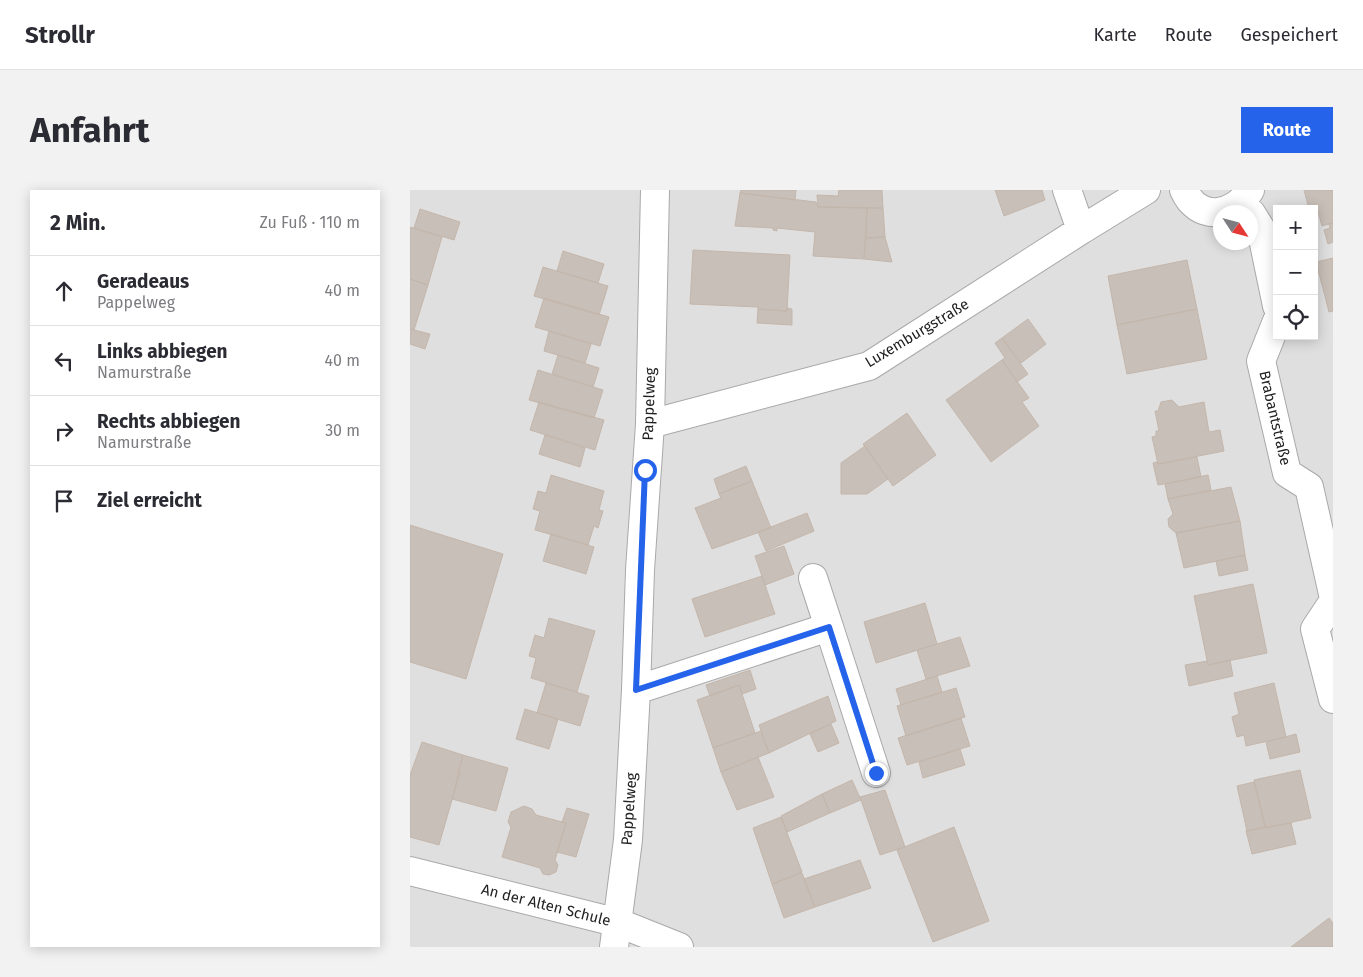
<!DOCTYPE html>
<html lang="de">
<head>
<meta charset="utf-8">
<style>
	:root { --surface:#fff; --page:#f2f2f3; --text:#2b2b33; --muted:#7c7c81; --line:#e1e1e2; --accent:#2563eb }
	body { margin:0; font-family:"Fira Sans",sans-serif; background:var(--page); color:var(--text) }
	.controls { position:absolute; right:15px; top:15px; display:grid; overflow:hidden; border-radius:0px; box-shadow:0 2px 12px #0003 }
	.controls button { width:45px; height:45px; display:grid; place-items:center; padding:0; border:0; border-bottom:1px solid var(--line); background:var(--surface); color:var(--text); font:25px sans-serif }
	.compass { position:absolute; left:803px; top:15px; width:45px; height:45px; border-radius:50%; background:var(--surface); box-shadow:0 2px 12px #0003; rotate:126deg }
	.stop { position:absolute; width:15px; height:15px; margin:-11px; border:4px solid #2563eb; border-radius:50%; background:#fff }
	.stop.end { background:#2563eb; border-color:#fff; box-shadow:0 1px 5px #0008 }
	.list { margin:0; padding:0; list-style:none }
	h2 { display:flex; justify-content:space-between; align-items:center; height:65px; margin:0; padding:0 20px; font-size:21px }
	h2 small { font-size:16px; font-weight:400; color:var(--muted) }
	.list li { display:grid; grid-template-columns:32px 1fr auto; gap:15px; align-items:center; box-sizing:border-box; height:70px; padding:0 20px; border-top:1px solid var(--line) }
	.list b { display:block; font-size:19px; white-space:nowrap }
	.list p { margin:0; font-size:16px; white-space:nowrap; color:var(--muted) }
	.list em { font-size:16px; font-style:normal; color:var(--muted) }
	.icon { flex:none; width:28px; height:28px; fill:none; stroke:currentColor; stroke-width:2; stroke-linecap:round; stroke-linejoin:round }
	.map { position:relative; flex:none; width:923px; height:757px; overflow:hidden; border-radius:0px }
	header { display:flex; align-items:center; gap:30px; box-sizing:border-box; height:70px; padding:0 25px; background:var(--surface); border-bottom:1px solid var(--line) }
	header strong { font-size:24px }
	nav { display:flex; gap:28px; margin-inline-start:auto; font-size:18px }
	.intro { display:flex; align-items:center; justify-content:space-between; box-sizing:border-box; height:120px; padding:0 30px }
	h1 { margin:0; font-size:35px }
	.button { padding:12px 22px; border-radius:0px; background:var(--accent); color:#fff; font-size:18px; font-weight:700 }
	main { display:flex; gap:30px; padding:0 30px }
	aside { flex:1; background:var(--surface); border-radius:0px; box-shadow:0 2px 12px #0003 }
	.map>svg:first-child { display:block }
	.residential { fill:#e0dfdf; fill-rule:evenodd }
	.building { fill:#c7bfb8; stroke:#c4b6ab }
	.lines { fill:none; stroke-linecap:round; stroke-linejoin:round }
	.minor-casing { stroke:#a9a9a9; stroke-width:30 }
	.minor { stroke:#fff; stroke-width:28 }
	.route { stroke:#2563eb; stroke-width:6 }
	.labels { text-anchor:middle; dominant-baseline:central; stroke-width:5; stroke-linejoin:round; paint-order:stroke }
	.street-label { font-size:15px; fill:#222; stroke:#fff }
</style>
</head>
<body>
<header>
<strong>Strollr</strong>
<nav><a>Karte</a><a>Route</a><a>Gespeichert</a></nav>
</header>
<div class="intro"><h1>Anfahrt</h1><a class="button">Route</a></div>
<main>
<aside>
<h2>2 Min.<small>Zu Fuß · 110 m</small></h2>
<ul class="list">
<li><svg class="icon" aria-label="ahead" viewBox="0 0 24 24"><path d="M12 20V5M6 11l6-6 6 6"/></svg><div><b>Geradeaus</b><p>Pappelweg</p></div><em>40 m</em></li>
<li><svg class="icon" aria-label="left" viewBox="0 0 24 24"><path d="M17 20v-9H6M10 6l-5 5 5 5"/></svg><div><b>Links abbiegen</b><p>Namurstraße</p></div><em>40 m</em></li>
<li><svg class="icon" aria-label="right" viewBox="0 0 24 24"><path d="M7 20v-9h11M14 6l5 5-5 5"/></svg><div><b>Rechts abbiegen</b><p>Namurstraße</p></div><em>30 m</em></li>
<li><svg class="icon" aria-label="arrive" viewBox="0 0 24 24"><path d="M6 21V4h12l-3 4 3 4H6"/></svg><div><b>Ziel erreicht</b></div></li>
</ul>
</aside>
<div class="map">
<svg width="923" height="757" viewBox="0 0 923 757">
	<rect width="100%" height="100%" fill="#f2efe9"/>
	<path class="residential" d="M0 0H923V757H0ZM867 19H904V146H867ZM811 22H841V52H811Z"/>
	<path class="building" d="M331 0H386L385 10 330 3Z
		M429 0H472L473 18 408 17 407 5 428 6Z
		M585 0H632L635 10 594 26Z
		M894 0H923V33L912 36 907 18 899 19Z
		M330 3 406 12 408 17 457 18 454 69 403 66 405 42 367 38V41L363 40V38L325 36Z
		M457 18H473L475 47 456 48Z
		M10 19 50 32 44 50 4 38Z
		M923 33V52L918 54 914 40 920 38 919 34Z
		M0 37 32 47 18 95 0 89Z
		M475 47 482 72 454 69 456 48Z
		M283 60 380 65 377 121 348 119V117L280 114Z
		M153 61 194 74 188 93 147 81Z
		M923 68V121L919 122 906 72Z
		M777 70 787 119 707 135 698 86Z
		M133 77 198 96 189 125 124 106Z
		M0 89 18 95 4 140 0 139Z
		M134 108 199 127 190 156 125 137Z
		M377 118 382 119V135L347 133 348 119 377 121Z
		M787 119 797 169 717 184 707 135Z
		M618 129 636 154 611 173 592 148Z
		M0 139 20 144 15 159 0 154Z
		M139 141 181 154 175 173 134 161Z
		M592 148 618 184 607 192 592 170 595 168 585 153Z
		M148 165 189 178 183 197 142 184Z
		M592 170 619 208 612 212 629 236 581 272 536 210Z
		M128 180 193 200 184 228 119 210Z
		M762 210 769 217 794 212 799 242 810 240 814 261 748 274 742 247 746 246V241H749L745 221H748L751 212Z
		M129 212 194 230 185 260 120 240Z
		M497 223 526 265 483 296 453 254Z
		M135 245 175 258 170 277 129 264Z
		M455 256 478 289 457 304H431V273Z
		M787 267 791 287 748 295 743 273 747 272 748 274Z
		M336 276 342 291 309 304 304 289Z
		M141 285 194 301 189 320 193 321 188 338 184 336 178 355 125 340 130 321 123 319 128 301 136 303Z
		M798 285 801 300 758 309 755 294Z
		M342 291 361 338 302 359 285 318 311 308 309 304Z
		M821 297 830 331 766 343 759 337 758 329 763 324 758 309Z
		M397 323 404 341 356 361 348 342Z
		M830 331 835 365 774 378 766 343Z
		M0 335 93 364 56 489 0 472Z
		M141 344 184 357 176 384 133 371Z
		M374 356 384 384 355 395 345 366Z
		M835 365 838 380 809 386 806 371Z
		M352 386 365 424 295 447 282 409Z
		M843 394 857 463 798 475 784 406Z
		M515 413 527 454 466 473 454 432Z
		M139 428 185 441 167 502 121 488 126 468 119 466 125 445 134 448Z
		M550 447 560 476 516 489 507 460Z
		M820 470 823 486 779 496 775 475 797 471 798 475Z
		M340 480 346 499 332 504 329 495 300 506 296 495Z
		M527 486 532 502 491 515 486 499Z
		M136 493 179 506 170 536 127 523Z
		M864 493 876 547 836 556 834 545 827 547 822 527 829 524 824 503Z
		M329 495 345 543 303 558 287 510Z
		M546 498 555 527 496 546 487 516Z
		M418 506 426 531 359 563 349 535Z
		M115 519 148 529 139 559 106 549Z
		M551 528 560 556 497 575 488 548Z
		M421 534 429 553 408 562 400 544Z
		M351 541 359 563 311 582 303 558Z
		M886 544 890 562 860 569 856 552Z
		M12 552 53 565 48 581 50 582 29 655 0 647V585Z
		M550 559 555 575 513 588 509 572Z
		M53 565 98 578 86 621 42 609Z
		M348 567 364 607 327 620 311 582Z
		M890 580 901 628 856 638 844 590Z
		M442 590 451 610 420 623 412 604Z
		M844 592 855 637 837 641 827 596Z
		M475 600 495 657 470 665 450 607Z
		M412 604 420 623 377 642 371 626Z
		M114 616 122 619 126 625 156 633 145 670 148 675 146 682 139 685 133 684 130 678 92 667 101 637 98 632 101 622Z
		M157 618 179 624 166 667 147 662 156 633 152 632Z
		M371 627 392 682 362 694 343 638Z
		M881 633 886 654 842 664 836 641Z
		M544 637 579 731 523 752 487 660Z
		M450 670 461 698 405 717 394 689Z
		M392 683 405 717 374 728 362 694Z
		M919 728 923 733V757H881Z"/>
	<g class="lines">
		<defs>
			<path id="minor" d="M657 0 671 40 736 0
				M774 0C788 32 824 27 840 0
				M841 23 851 39 867 116
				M867 131 851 171 877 283 899 297 923 404
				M240 234 459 176 671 40
				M403 388 419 437
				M923 412 905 439 923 509
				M226 500 419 437 466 583
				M0 681 209 733 269 757
				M204 757 218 650 226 500 230 380 240 234 245 0"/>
		</defs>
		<use href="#minor" class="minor-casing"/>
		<use href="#minor" class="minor"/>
	</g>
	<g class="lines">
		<path class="route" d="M235 280 226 500 419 437 466 583"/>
	</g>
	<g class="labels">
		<g class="street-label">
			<text transform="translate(507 143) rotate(-31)">Luxemburgstraße</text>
			<text transform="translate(239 214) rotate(-88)">Pappelweg</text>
			<text transform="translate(865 228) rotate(77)">Brabantstraße</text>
			<text transform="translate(219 619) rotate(-86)">Pappelweg</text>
			<text transform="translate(136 715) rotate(14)">An der Alten Schule</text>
		</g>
	</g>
</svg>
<div class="controls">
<button>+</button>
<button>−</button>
<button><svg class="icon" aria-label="locate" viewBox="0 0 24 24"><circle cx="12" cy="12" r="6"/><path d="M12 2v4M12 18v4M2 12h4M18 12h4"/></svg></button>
</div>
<svg class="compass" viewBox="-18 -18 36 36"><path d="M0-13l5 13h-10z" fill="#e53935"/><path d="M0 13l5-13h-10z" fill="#7c7c81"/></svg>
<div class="stop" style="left:235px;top:280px"></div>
<div class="stop end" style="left:466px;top:583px"></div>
</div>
</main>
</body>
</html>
